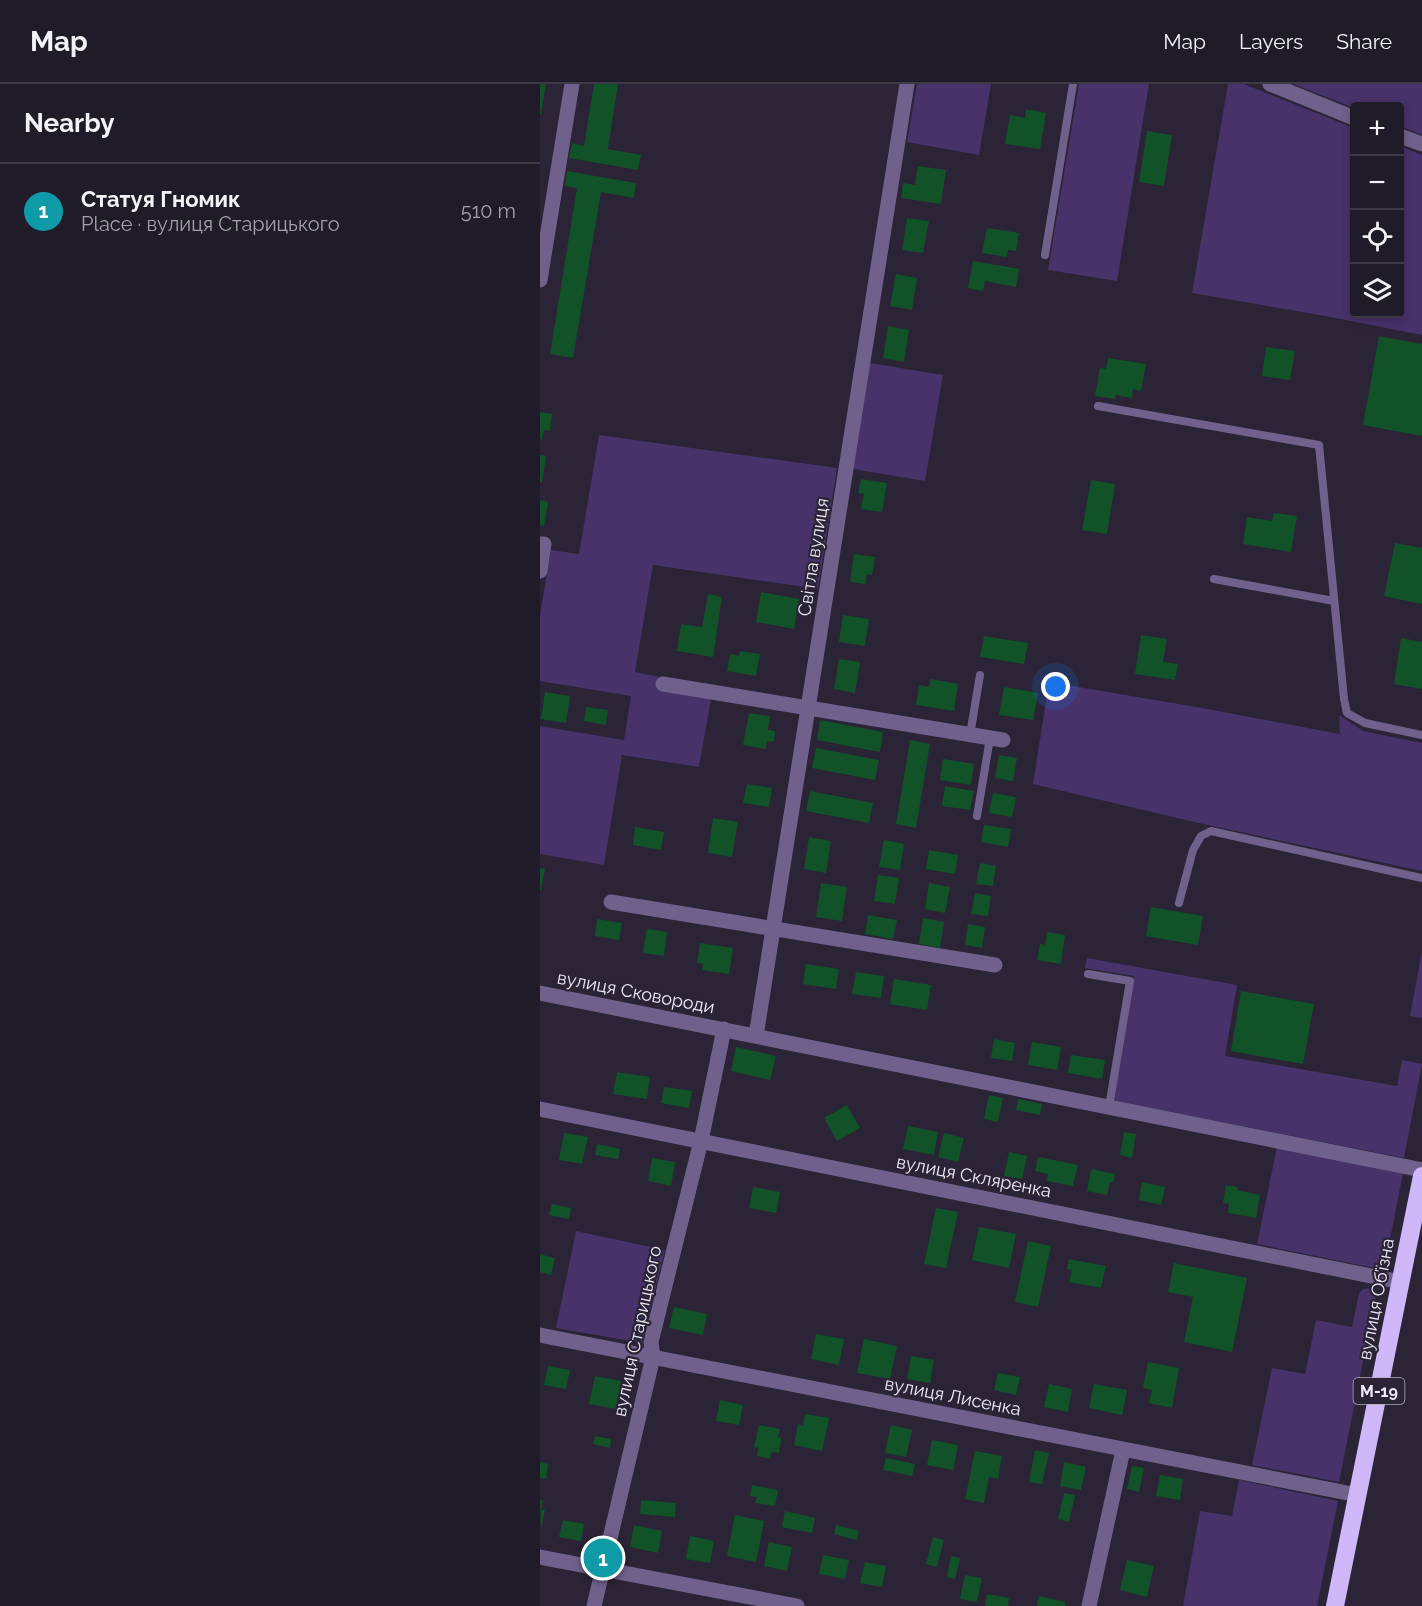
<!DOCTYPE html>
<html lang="en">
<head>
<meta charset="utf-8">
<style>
	:root { --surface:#201b28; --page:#282430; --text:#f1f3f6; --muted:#a2a1a8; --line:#3d3945; --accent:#2563eb }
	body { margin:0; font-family:Raleway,sans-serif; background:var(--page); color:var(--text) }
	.controls { position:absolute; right:18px; top:18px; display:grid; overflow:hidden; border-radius:6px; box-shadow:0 3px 9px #0003 }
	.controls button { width:54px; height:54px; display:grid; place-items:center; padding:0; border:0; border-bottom:2px solid var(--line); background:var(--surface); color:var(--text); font:30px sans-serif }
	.you { position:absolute; left:516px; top:603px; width:21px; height:21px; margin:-15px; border:4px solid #fff; border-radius:50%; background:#1a73e8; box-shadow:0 0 0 9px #1a73e833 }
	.badge { display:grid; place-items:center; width:39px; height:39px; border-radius:50%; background:var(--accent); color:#fff; font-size:20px; font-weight:700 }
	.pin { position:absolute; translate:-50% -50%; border:3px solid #fff; box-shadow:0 2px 6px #0006 }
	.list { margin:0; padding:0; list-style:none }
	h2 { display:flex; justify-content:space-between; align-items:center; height:78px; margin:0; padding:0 24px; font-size:26px }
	h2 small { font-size:20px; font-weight:400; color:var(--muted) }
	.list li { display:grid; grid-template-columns:39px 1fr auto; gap:18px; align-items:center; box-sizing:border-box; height:96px; padding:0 24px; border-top:2px solid var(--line) }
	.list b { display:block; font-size:22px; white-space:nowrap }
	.list p { margin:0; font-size:20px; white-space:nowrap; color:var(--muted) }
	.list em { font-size:20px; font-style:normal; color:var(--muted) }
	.icon { flex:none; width:33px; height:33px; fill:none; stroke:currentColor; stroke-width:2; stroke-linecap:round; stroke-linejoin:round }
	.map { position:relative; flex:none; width:882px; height:1522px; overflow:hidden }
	header { display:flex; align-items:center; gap:36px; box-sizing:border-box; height:84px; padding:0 30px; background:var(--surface); border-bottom:2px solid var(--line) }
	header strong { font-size:28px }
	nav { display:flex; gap:33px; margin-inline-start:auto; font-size:21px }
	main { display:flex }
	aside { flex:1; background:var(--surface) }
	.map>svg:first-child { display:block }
	.green { fill:#473269 }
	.building { fill:#115228 }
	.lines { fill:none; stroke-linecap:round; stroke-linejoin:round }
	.lane { stroke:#70618c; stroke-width:8 }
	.street { stroke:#70618c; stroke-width:15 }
	.highway { stroke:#ceb8f9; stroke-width:18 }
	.labels { text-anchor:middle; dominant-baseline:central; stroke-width:4.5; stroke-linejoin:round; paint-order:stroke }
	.shield { fill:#2a2436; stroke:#b3afbd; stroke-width:1.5 }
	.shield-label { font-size:16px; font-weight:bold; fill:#eeeaf7 }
	.street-label { font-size:18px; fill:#eeeaf7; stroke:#2a2436 }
</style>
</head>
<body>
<header>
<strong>Map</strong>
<nav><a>Map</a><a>Layers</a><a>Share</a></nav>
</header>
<main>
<aside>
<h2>Nearby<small></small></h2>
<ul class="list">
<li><span class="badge" style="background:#0f9aa8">1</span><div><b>Статуя Гномик</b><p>Place · вулиця Старицького</p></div><em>510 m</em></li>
</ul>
</aside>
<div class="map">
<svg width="882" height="1522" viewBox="0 0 882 1522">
	<rect width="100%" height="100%" fill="#2a2436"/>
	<path class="green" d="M377 0H451L439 71 367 58Z
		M539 0H609L577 197 508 186Z
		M688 0H704L814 44V230H860V62L882 71V251L780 231 652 209Z
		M753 0H882V51L860 42V22H814V24Z
		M330 279 403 291 385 397 313 385Z
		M59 351 297 384 278 505 113 481 95 588 120 593 118 605 171 615 159 683 82 671 64 781 0 770V642L84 656 91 612 0 597V531L11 466 39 470Z
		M509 598 662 624 800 650 799 631 823 647 882 659V787L663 740 493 700Z
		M882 867V934L870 932Z
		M547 874 697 901 685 972 857 1002 862 976 882 980 864 1074 574 1017 594 892 545 884Z
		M737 1063 863 1089 844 1186 717 1160Z
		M36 1147 125 1166 102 1259 16 1244Z
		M829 1204 834 1207 836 1212 799 1398 712 1381 732 1284 765 1290 776 1236 812 1243 819 1209 823 1205Z
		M699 1396 798 1417 777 1522H643L660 1427 692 1432Z"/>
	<path class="building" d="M0 0H6L1 30H0Z
		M54 0H78L68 65 101 71 98 86 29 74 32 59 44 62Z
		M486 25 506 29 500 65 465 60 470 31 485 34Z
		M607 47 632 51 624 102 599 98Z
		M378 82 406 86 401 120 361 114 363 99 375 101Z
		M27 87 96 99 94 114 61 108 33 274 10 270 37 104 25 102Z
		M367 134 389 137 383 169 362 166Z
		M447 144 479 149 476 167 468 166 467 173 442 169Z
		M433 177 479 185 476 203 445 197 443 207 428 204Z
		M356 190 377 194 372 226 350 222Z
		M348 242 369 246 364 278 343 274Z
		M839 252 882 260V352L823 341Z
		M726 263 755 267 750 296 722 292Z
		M568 274 606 280 601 307 593 305 592 314 576 311 575 315 555 312 560 284 566 285Z
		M0 328 12 330 10 347 4 346 2 356 0 355Z
		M0 371 6 372 2 399 0 398Z
		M321 395 347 399 342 428 321 425 324 410 318 409Z
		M551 396 575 400 567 450 542 446Z
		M0 416 8 418 4 442 0 441Z
		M734 429 757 432 751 468 703 460 707 433 732 437Z
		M855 459 882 464V520L844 512Z
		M314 470 335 473 332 491 327 490 325 500 310 498Z
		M221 508 259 515 254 545 216 538Z
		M168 510 182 513 173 573 137 567 141 540 162 543Z
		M303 531 329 535 325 562 299 558Z
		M601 551 627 555 623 578 638 580 635 596 595 590Z
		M444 552 488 559 484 580 440 573Z
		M861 554 882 558V605L854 600Z
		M200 567 220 570 216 592 187 587 190 570 199 572Z
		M299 575 320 578 315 609 294 605Z
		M391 595 418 600 414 627 376 621 379 601 389 603Z
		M464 603 498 609 493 636 459 631Z
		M5 608 30 612 26 639 1 635Z
		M46 623 68 626 66 641 44 637Z
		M209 629 230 632 228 646 235 647 234 658 227 657 226 665 203 661Z
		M280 636 343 648 340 668 277 656Z
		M370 656 390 660 376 744 356 740Z
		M276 664 339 676 335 696 272 684Z
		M459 671 477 674 473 697 455 694Z
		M403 675 434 680 431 701 400 696Z
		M207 700 232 704 229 723 203 719Z
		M405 702 434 707 430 726 402 722Z
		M270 707 333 719 329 739 266 727Z
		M453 709 476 713 472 733 449 729Z
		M173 734 198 738 192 773 168 769Z
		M444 741 471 745 468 763 441 758Z
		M95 743 124 748 121 766 93 761Z
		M269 753 291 757 286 789 264 785Z
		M344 756 364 760 360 786 339 783Z
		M389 766 418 771 415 790 386 785Z
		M440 779 456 782 453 802 436 800Z
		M0 784 5 785 1 806H0Z
		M338 791 359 794 355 820 334 817Z
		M281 799 307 803 302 837 276 833Z
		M389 799 410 803 405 829 385 825Z
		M435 809 451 812 448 832 431 830Z
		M611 823 663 832 658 861 606 852Z
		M328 831 357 836 353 855 325 850Z
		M383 834 404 838 400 864 379 860Z
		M57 835 82 839 79 856 55 852Z
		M428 840 445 843 442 864 425 861Z
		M107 845 127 848 124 872 103 869Z
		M507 848 525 851 521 880 497 876 500 860 505 861Z
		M160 859 193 864 189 890 162 886 163 880 157 879Z
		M266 880 299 885 296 905 263 900Z
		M316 888 344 892 341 914 312 910Z
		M354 895 391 901 387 926 350 920Z
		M701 907 774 920 763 980 691 967Z
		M454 955 475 959 472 977 451 974Z
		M492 958 521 963 517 986 488 981Z
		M196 963 236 972 230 996 191 987Z
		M531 971 565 976 562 995 528 989Z
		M77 988 110 993 107 1015 73 1010Z
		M124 1003 152 1007 149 1024 121 1019Z
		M449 1011 463 1014 458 1038 444 1035Z
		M478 1015 502 1020 500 1031 476 1026Z
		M307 1021 320 1044 297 1057 284 1034Z
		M368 1042 398 1048 394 1071 363 1065Z
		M584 1048 596 1050 592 1074 580 1071Z
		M24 1049 48 1053 42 1080 19 1076Z
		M404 1049 424 1054 418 1078 398 1073Z
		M57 1060 80 1065 78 1075 55 1071Z
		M469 1068 487 1072 482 1095 464 1092Z
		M498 1073 538 1081 533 1102 507 1097 508 1090 495 1087Z
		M112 1074 135 1078 131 1102 108 1097Z
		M551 1085 575 1090 573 1098H570L567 1111 547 1107Z
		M602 1098 625 1103 621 1121 599 1116Z
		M686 1101 697 1103V1106L720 1111 716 1134 688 1129 689 1120 683 1119Z
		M213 1103 240 1108 236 1129 209 1124Z
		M12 1120 31 1124 29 1135 9 1131Z
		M396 1124 418 1128 406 1184 384 1180Z
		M439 1143 476 1150 469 1184 432 1176Z
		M488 1157 511 1162 498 1223 475 1218Z
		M0 1170 15 1174 11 1191 0 1188Z
		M529 1175 566 1182 561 1204 529 1198 532 1186 527 1185Z
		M634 1179 707 1194 692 1268 644 1258 653 1213 628 1208Z
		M134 1223 167 1230 163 1251 129 1244Z
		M276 1250 304 1255 299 1281 271 1275Z
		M324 1255 357 1262 350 1295 317 1289Z
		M371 1272 394 1276 390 1299 367 1295Z
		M608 1278 639 1284 632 1324 609 1319 612 1306 603 1304Z
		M8 1282 30 1286 26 1305 4 1301Z
		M458 1289 480 1293 476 1311 454 1306Z
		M55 1292 81 1297 76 1325 49 1320Z
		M509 1300 532 1305 528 1328 504 1323Z
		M554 1300 587 1306 582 1331 549 1324Z
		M180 1316 203 1321 199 1341 176 1337Z
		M265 1330 289 1334 282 1367 254 1361 258 1340 263 1342Z
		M219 1341 240 1345 238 1353 241 1354 239 1369 231 1368 230 1375 217 1372 218 1364 214 1363Z
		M351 1341 372 1346 366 1373 345 1369Z
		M55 1352 71 1355 70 1364 53 1360Z
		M392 1356 418 1361 413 1386 387 1381Z
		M495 1366 509 1369 502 1400 489 1398Z
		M435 1367 462 1372 458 1395 449 1393 444 1419 425 1415Z
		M346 1374 375 1380 372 1392 343 1386Z
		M0 1378 8 1380 6 1395 0 1394Z
		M524 1378 546 1383 541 1406 520 1402Z
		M592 1382 604 1384 599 1408 587 1405Z
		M620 1391 643 1395 640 1416 616 1412Z
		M212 1401 238 1406 235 1422 215 1419 217 1413 210 1412Z
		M524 1409 535 1411 529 1438 518 1435Z
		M0 1416H3L1 1426H5L1 1446Z
		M101 1416 136 1419 135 1433 100 1430Z
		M245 1427 275 1434 272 1449 242 1443Z
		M195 1431 224 1437 216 1478 187 1472Z
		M23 1436 44 1440 41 1457 19 1453Z
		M94 1441 122 1447 118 1469 90 1463Z
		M296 1441 319 1447 317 1456 294 1450Z
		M150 1452 174 1457 170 1479 146 1475Z
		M393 1453 404 1456 397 1483 386 1480Z
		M229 1458 252 1463 247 1487 224 1482Z
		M283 1471 309 1476 305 1495 279 1490Z
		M411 1472 420 1474 415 1495 407 1493Z
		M587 1476 614 1482 607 1513 580 1506Z
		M325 1478 346 1482 342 1503 320 1499Z
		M425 1491 442 1494 437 1518 420 1515Z
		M447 1510 469 1514 468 1522H445Z
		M499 1512 525 1518V1522H497Z"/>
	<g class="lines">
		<path class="lane" d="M505 171 533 0
			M558 322 779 361 804 615 807 629 825 639 882 651
			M674 495 794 517
			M430 651 440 591
			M437 732 450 654
			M639 819 653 766 661 752 671 747 882 794
			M548 890 590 897 569 1023"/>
		<path class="street" d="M730 0 814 34
			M860 52 882 60
			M0 196 32 0
			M0 460H4L0 487
			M123 600 463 656
			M71 818 455 881
			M0 909 882 1086
			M216 952 367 0
			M0 1025 861 1198
			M0 1251 818 1411
			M0 1473 257 1522
			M54 1522 113 1273 111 1258 161 1057 184 945
			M549 1522 583 1366"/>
		<path class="highway" d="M795 1522 882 1092"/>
	</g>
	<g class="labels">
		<rect class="shield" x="813.5" y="1294" width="51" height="26" rx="4.5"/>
		<g class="shield-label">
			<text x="839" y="1307">М-19</text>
		</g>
		<g class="street-label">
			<text transform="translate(273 473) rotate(-81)">Світла вулиця</text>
			<text transform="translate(96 908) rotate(11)">вулиця Сковороди</text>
			<text transform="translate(434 1092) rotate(11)">вулиця Скляренка</text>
			<text transform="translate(836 1215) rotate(-79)">вулиця Об’їзна</text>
			<text transform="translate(97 1247) rotate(-78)">вулиця Старицького</text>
			<text transform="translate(413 1312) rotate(11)">вулиця Лисенка</text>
		</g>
	</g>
</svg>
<div class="controls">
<button>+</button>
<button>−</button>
<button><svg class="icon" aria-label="locate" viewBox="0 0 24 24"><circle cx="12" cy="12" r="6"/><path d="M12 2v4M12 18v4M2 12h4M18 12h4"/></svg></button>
<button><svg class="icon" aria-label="layers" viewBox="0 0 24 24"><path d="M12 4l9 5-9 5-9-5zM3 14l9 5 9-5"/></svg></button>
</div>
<div class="you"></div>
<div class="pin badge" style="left:63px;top:1474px;background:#0f9aa8">1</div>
</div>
</main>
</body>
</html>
